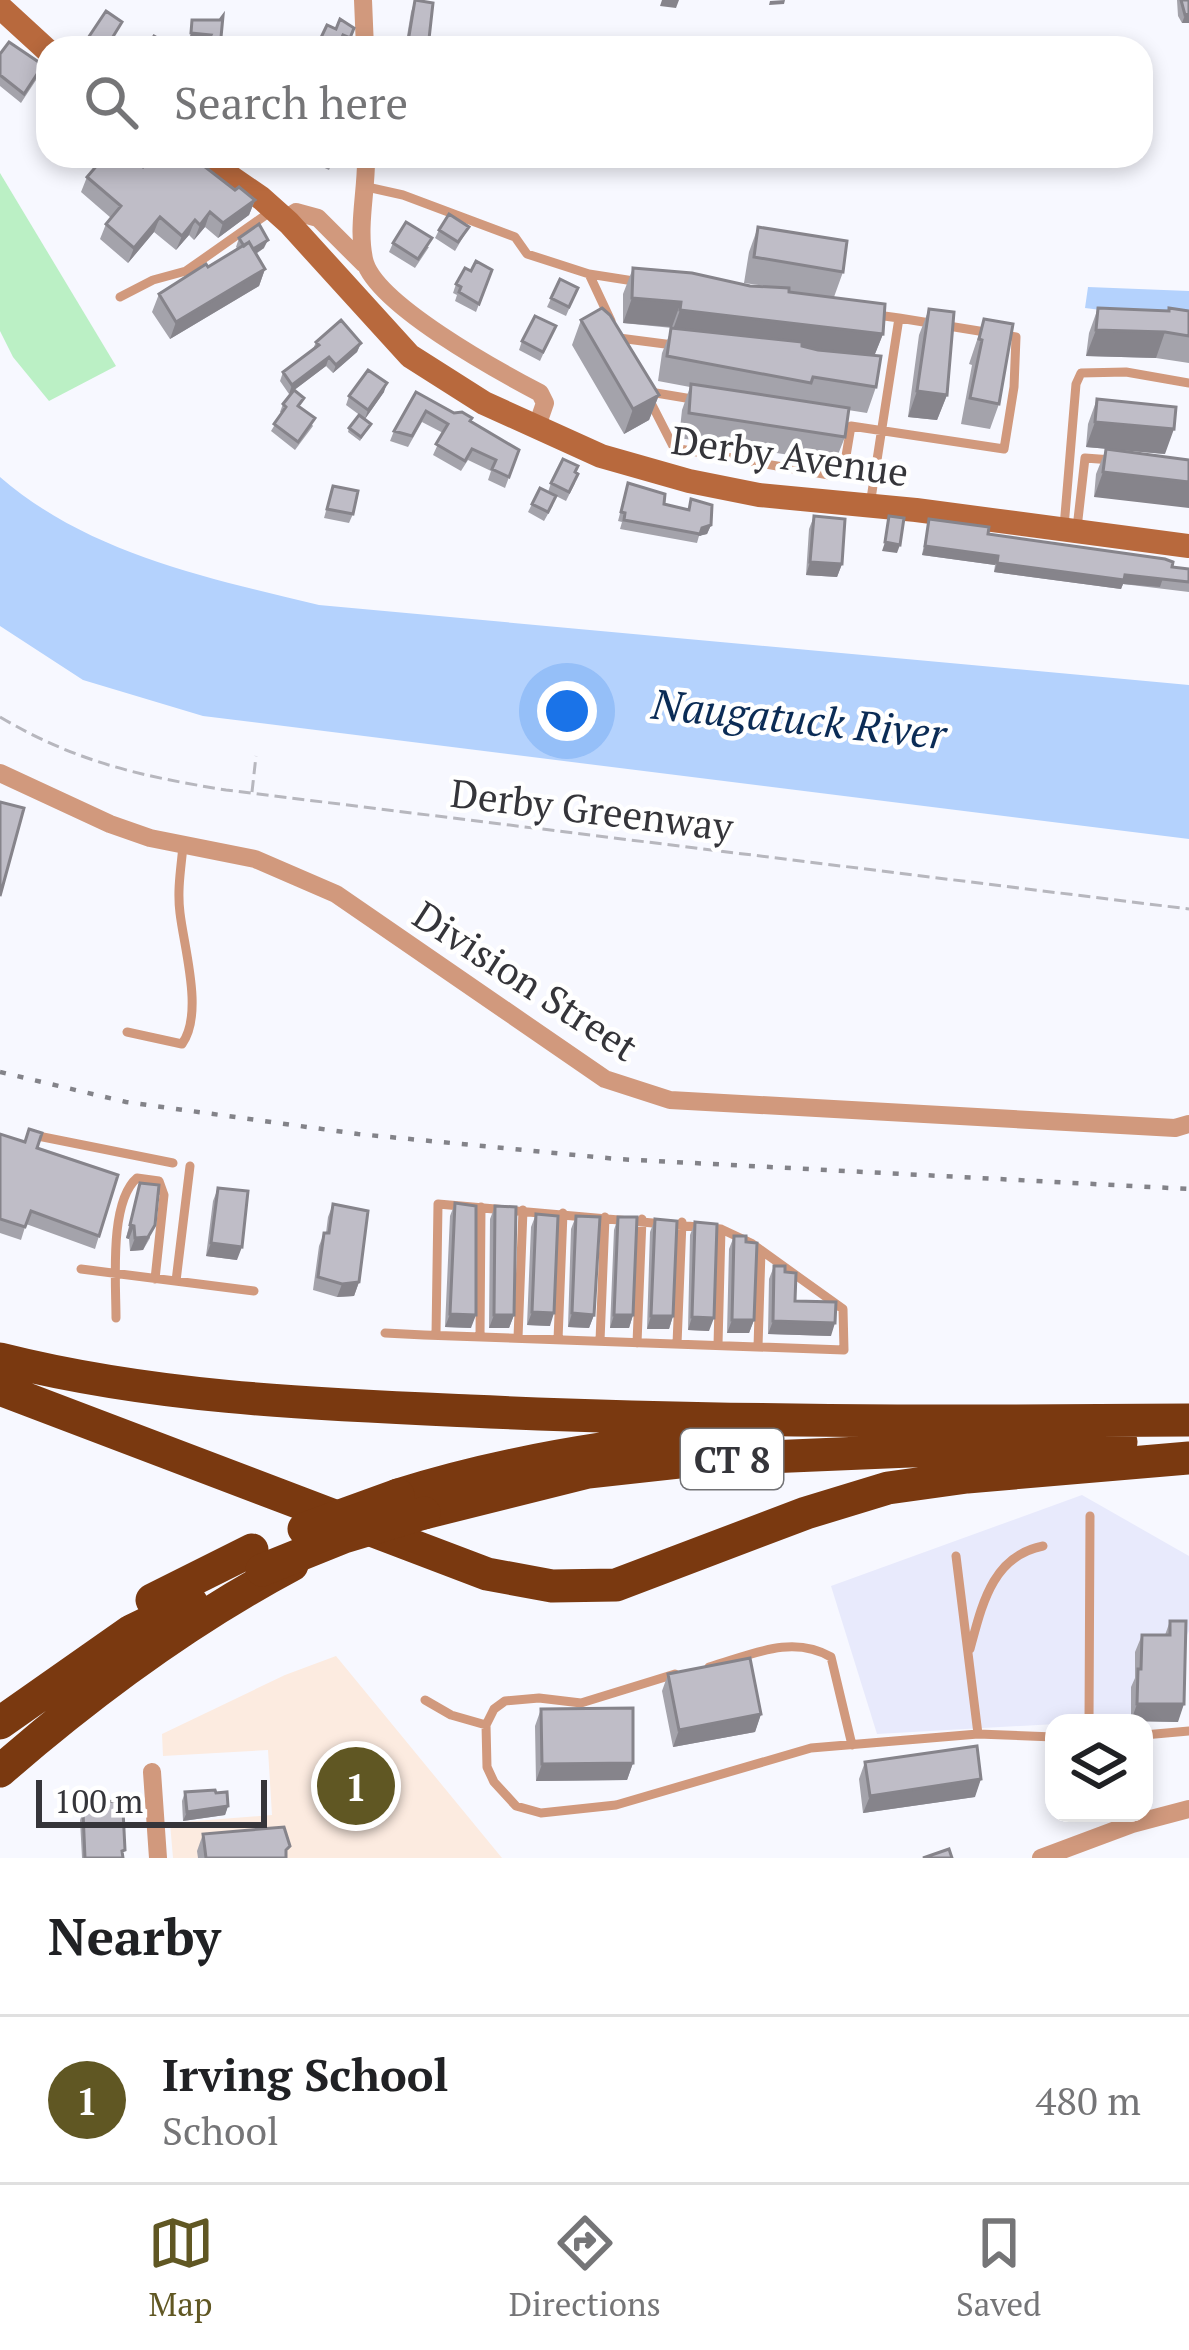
<!DOCTYPE html>
<html lang="en">
<head>
<meta charset="utf-8">
<style>
	:root { --surface:#fff; --page:#f2f2f2; --text:#202124; --muted:#757577; --line:#e0e0e0; --accent:#605723 }
	body { margin:0; font-family:"PT Serif",serif; background:var(--page); color:var(--text) }
	.controls { position:absolute; right:36px; bottom:36px; display:grid; overflow:hidden; border-radius:24px; box-shadow:0 6px 18px #0003 }
	.controls button { width:108px; height:108px; display:grid; place-items:center; padding:0; border:0; border-bottom:3px solid var(--line); background:var(--surface); color:var(--text); font:60px sans-serif }
	.scale { position:absolute; left:36px; bottom:30px; width:231px; box-sizing:border-box; padding-left:12px; border:6px solid #35353a; border-top:0; font-size:33px; line-height:42px; white-space:nowrap; color:#35353a; -webkit-text-stroke:9px #fff; paint-order:stroke }
	.you { position:absolute; left:567px; top:711px; width:42px; height:42px; margin:-30px; border:9px solid #fff; border-radius:50%; background:#1a73e8; box-shadow:0 0 0 18px #1a73e833 }
	.badge { display:grid; place-items:center; width:78px; height:78px; border-radius:50%; background:var(--accent); color:#fff; font-size:39px; font-weight:700 }
	.pin { position:absolute; translate:-50% -50%; border:6px solid #fff; box-shadow:0 3px 12px #0006 }
	.list { margin:0; padding:0; list-style:none }
	h2 { display:flex; justify-content:space-between; align-items:center; height:156px; margin:0; padding:0 48px; font-size:51px }
	h2 small { font-size:39px; font-weight:400; color:var(--muted) }
	.list li { display:grid; grid-template-columns:78px 1fr auto; gap:36px; align-items:center; box-sizing:border-box; height:168px; padding:0 48px; border-top:3px solid var(--line) }
	.list b { display:block; font-size:45px; white-space:nowrap }
	.list p { margin:0; font-size:39px; white-space:nowrap; color:var(--muted) }
	.list em { font-size:39px; font-style:normal; color:var(--muted) }
	.icon { flex:none; width:66px; height:66px; fill:none; stroke:currentColor; stroke-width:2; stroke-linecap:round; stroke-linejoin:round }
	.map { position:relative; flex:none; width:1189px; height:1858px; overflow:hidden }
	.search { position:absolute; background:var(--surface); box-shadow:0 6px 18px #0003; left:36px; right:36px; top:36px; height:132px; display:flex; align-items:center; gap:30px; box-sizing:border-box; padding:0 42px; border-radius:36px; color:var(--muted); font-size:45px }
	.sheet { height:324px; background:var(--surface) }
	nav { display:flex; justify-content:space-around; align-items:center; box-sizing:border-box; height:168px; border-top:3px solid var(--line); background:var(--surface); font-size:33px; color:var(--muted) }
	nav a { display:grid; justify-items:center; gap:6px }
	nav .on { color:var(--accent) }
	.map>svg:first-child { display:block }
	.built { fill:#e8eafc }
	.education { fill:#fcebe0 }
	.green { fill:#bbf0c5 }
	.water { fill:#b4d2fd }
	.lines { fill:none; stroke-linecap:round; stroke-linejoin:round }
	.path { stroke:#b7b7be; stroke-width:3; stroke-dasharray:12 6; stroke-linecap:butt }
	.service { stroke:#d1997d; stroke-width:9 }
	.minor { stroke:#d1997d; stroke-width:18 }
	.secondary { stroke:#b8693d; stroke-width:24 }
	.motorway { stroke:#7a3910; stroke-width:33 }
	.rail { stroke:#838389; stroke-width:4.5; stroke-dasharray:6 12; stroke-linecap:butt }
	.motorway-bridge { stroke:#7a3910; stroke-width:33 }
	.wall { fill:#a4a3ab }
	.shaded-wall { fill:#86848b }
	.building { fill:#bfbdc7; stroke:#86848b; stroke-width:3 }
	.labels { text-anchor:middle; dominant-baseline:central; stroke-width:9; stroke-linejoin:round; paint-order:stroke }
	.shield { fill:#fff; stroke:#727275; stroke-width:3 }
	.shield-label { font-size:36px; font-weight:bold; fill:#35353a }
	.street-label { font-size:39px; fill:#35353a; stroke:#fff }
	.water-label { font-size:42px; font-style:italic; fill:#0b2c56; stroke:#fff }
</style>
</head>
<body>
<div class="map">
<svg width="1189" height="1858" viewBox="0 0 1189 1858">
	<rect width="100%" height="100%" fill="#f7f8ff"/>
	<path class="built" d="M1082 1495 1189 1556V1631L1145 1719 877 1734 831 1586Z"/>
	<path class="education" d="M336 1656 502 1858H173L170 1823 272 1815 268 1750 163 1756 162 1734 285 1675Z"/>
	<path class="green" d="M0 173 116 366 49 401 13 357 0 331Z"/>
	<path class="water" d="M1088 287 1189 291V321L1085 308Z
		M0 477C89 554 208 578 319 605L1189 685V839L203 716 83 680 0 626Z"/>
	<g class="lines">
		<path class="path" d="M0 717C76 762 140 776 226 790L1189 909
			M252 792 256 756"/>
		<path class="service" d="M367 187 403 195 515 237 527 254 589 274
			M120 297 153 280 186 271 270 212
			M877 315 899 318
			M611 321 589 274 640 282
			M619 338 673 345
			M650 392 698 400
			M650 401 674 448 829 475 844 468 851 426 1004 449 1014 387 1016 337 899 318 870 505
			M1064 527 1076 384 1081 373 1126 372 1189 383
			M1077 528 1085 458 1112 460
			M127 1032 182 1044C204 1014 184 948 180 913 177 890 181 868 183 846
			M38 1136 173 1163
			M81 1269 254 1291
			M176 1281 190 1166
			M116 1318C116 1282 109 1202 137 1178L159 1181 164 1195 155 1279
			M385 1333 424 1335 844 1350 843 1309 751 1243 721 1229 438 1204 436 1335
			M480 1337 481 1207
			M518 1338 523 1210
			M558 1340 563 1213
			M600 1341 605 1217
			M637 1343 642 1219
			M677 1344 682 1222
			M718 1345 721 1229
			M758 1347 761 1251
			M956 1556 978 1734
			M970 1649C982 1605 992 1556 1043 1546
			M709 1667C751 1655 792 1634 831 1657L852 1745
			M675 1674 581 1703 539 1698 505 1701 494 1709 486 1725 487 1767 494 1782 516 1806 541 1813 616 1805 811 1748 978 1734 1054 1737
			M425 1700 451 1715 486 1725
			M1089 1723 1090 1516
			M1144 1735 1189 1731"/>
		<path class="minor" d="M363 0 365 48
			M366 156C367 189 357 226 364 259 373 303 500 372 540 393L545 403 536 429
			M285 219 296 212 318 218 364 264
			M0 773 110 824 150 838 255 859 336 894 605 1079 670 1100 1175 1128 1189 1124
			M152 1772 158 1858
			M1041 1858 1132 1824 1189 1809"/>
		<path class="secondary" d="M0 7 48 51
			M200 156 261 198 289 223 410 356 484 403 601 456 689 481 759 495 916 510 1189 546"/>
		<path class="motorway" d="M0 1359C155 1398 311 1404 470 1411 709 1422 949 1422 1189 1420
			M0 1389 487 1574 552 1586 616 1585 806 1513 888 1488 967 1477 1189 1458
			M398 1495C500 1463 601 1446 707 1436
			M424 1513 588 1472 697 1460 1121 1442
			M152 1600 252 1550
			M0 1723 131 1631 191 1602
			M0 1771C91 1692 185 1622 292 1565"/>
		<path class="rail" d="M0 1072 126 1102 358 1134 617 1159 1189 1189"/>
		<path class="motorway-bridge" d="M304 1529 398 1495
			M262 1570 344 1537 424 1513"/>
	</g>
	<path class="wall" d="M415 0 428 48H405L411 12Z
		M1177 0H1189V23H1182L1178 16Z
		M354 28 346 46 340 43 336 29Z
		M0 54 43 65 40 74 21 103 0 86Z
		M299 156H335L329 170Z
		M143 167 235 190 255 200 249 215 218 238 205 227 194 240 189 235 176 250 154 232 128 263 100 239 106 224 111 218 81 192 87 177Z
		M469 227 455 251 435 238 439 230Z
		M758 227 843 272 834 297 883 334 874 356 876 387 867 413 848 410 845 437 835 462 679 438 682 410 690 387 658 381 662 353 672 328 623 323V294L633 268 750 286 773 287 744 283 749 252Z
		M239 238 264 248 256 254 265 269 259 286 170 339 152 312 159 294 238 249 236 247Z
		M393 243 429 247 415 268 389 252Z
		M492 270 476 312 455 301 457 295 453 293 456 284 471 271Z
		M560 279 578 288 566 316 547 307Z
		M1098 308 1189 311V363L1156 358 1086 356 1089 333Z
		M929 309 947 395 937 420 908 417 919 335Z
		M984 319 999 404 990 429 961 424 972 365 969 364Z
		M581 320 659 395 649 420 624 434 572 345Z
		M556 326 540 361 519 350 522 341Z
		M316 342 361 343 357 352 333 373 326 366 289 394 280 381 283 372 313 349Z
		M384 392 365 419 346 405 349 396Z
		M416 392 519 450 505 488 488 480 491 471 468 460 461 471 433 455 443 433 422 422 408 447 390 441 394 431Z
		M1097 399 1165 454 1086 447 1088 424Z
		M283 404 300 407 313 426 295 450 271 431 282 413 280 412Z
		M371 424 360 441 348 432 349 428Z
		M1106 449 1189 460 1094 497 1096 474Z
		M551 483H575L566 501 548 492Z
		M628 483 664 504 711 525 707 534 699 536 697 543 620 529 622 522 618 521Z
		M333 486 353 514 349 523 324 518Z
		M532 504 553 505 544 521 528 512Z
		M814 516 842 564 837 577 806 575 809 529Z
		M929 519 988 534 1189 569V592L1123 584 1121 589 994 572 995 565 922 555Z
		M0 1134 37 1148 99 1236 95 1249 26 1224 21 1240 0 1233Z
		M140 1183 150 1238 143 1250 130 1251 129 1239 126 1238Z
		M218 1188 237 1260 206 1256 213 1201Z
		M455 1203 471 1328 445 1327 450 1216Z
		M333 1204 359 1282 354 1296 337 1297 313 1290 319 1246 324 1233H326L328 1217Z
		M495 1206 514 1315 509 1328H489L490 1219Z
		M536 1214 550 1326 527 1325 531 1227Z
		M576 1216 594 1315 589 1328 568 1327 571 1229Z
		M618 1217 633 1315 629 1328H610L614 1230Z
		M655 1219 673 1316 669 1329H647L650 1232Z
		M695 1222 709 1331 688 1330 690 1235Z
		M734 1236 746 1242 754 1320 749 1333H727L729 1249Z
		M774 1266 785 1272 795 1301 831 1336 768 1334 769 1279Z
		M1170 1621 1178 1722 1131 1721V1687L1135 1678V1652L1142 1635H1165Z
		M668 1674 761 1714 755 1732 673 1747 662 1691Z
		M541 1709 633 1763 627 1780 536 1781 535 1726Z
		M865 1762 975 1797 863 1813 859 1779Z
		M185 1792 216 1793 228 1806 225 1815 183 1821 182 1801Z
		M96 1802 123 1858H82L80 1820 83 1812 93 1811Z
		M203 1834 286 1855V1858H198L197 1851Z"/>
	<path class="shaded-wall" d="M662 0H679L676 8 660 6Z
		M785 0 784 4 769 5 770 1Z
		M1189 14V23H1182L1185 15Z
		M191 33 211 35 208 44 188 42Z
		M398 156H424L423 159 415 158 413 165 394 164Z
		M255 200 249 215 218 238 223 223Z
		M210 212 205 227 194 240 200 225Z
		M160 217 154 232 128 263 134 248Z
		M195 220 189 235 176 250 182 236Z
		M268 240 264 248 244 261 248 252Z
		M265 269 259 286 170 339 176 322Z
		M632 298 681 302 672 327 623 323Z
		M680 310 883 334 873 359 671 335Z
		M1096 330 1165 332 1156 358 1086 356Z
		M361 343 357 352 333 373 336 365Z
		M329 357 326 366 289 394 292 385Z
		M387 383 384 392 365 419 368 410Z
		M917 391 947 395 937 420 908 417Z
		M659 395 649 420 624 434 633 409Z
		M1095 422 1174 429 1165 454 1086 447Z
		M1103 472 1189 482V508L1094 497Z
		M711 525 707 534 698 536 702 528Z
		M885 542 900 545 897 553 882 551Z
		M925 546 998 556 995 565 922 555Z
		M810 562 842 564 837 577 806 575Z
		M997 563 1125 575 1163 578 1160 587 1123 584 1121 589 994 572Z
		M130 1225 134 1226 129 1239 126 1238Z
		M155 1225 143 1250 130 1251 135 1238Z
		M211 1243 242 1247 237 1260 206 1256Z
		M359 1282 354 1296 337 1297 342 1284Z
		M532 1312 554 1313 550 1326 527 1325Z
		M572 1313 594 1315 589 1328 568 1327Z
		M450 1314 476 1315 471 1328 445 1327Z
		M494 1315H514L509 1328H489Z
		M614 1315H633L629 1328H610Z
		M651 1316H673L669 1329H647Z
		M692 1317 714 1318 709 1331 688 1330Z
		M732 1320H754L749 1333H727Z
		M773 1321 835 1323 831 1336 768 1334Z
		M1137 1704H1184L1178 1722 1131 1721Z
		M761 1714 755 1732 673 1747 679 1730Z
		M633 1763 627 1780 536 1781 542 1764Z
		M981 1779 975 1797 863 1813 870 1796Z
		M228 1806 225 1815 183 1821 187 1812Z"/>
	<path class="building" d="M415 0 433 3 428 48H407Z
		M1181 0H1189V14L1185 15Z
		M106 11 122 22 106 48H97L86 41Z
		M223 16 220 48H204L211 35 191 33 192 20H220Z
		M340 19 354 28 350 38 343 35 337 48H316L327 25 336 29Z
		M154 36 170 45 168 48H140L142 44 147 47Z
		M9 42 43 65 24 94 0 75V54Z
		M105 156H130L143 167 153 156H191L235 190 239 187 255 200 223 223 210 212 200 225 195 220 182 236 160 217 134 248 106 224 121 206 87 177Z
		M449 214 469 227 458 242 439 230Z
		M406 222 432 238 418 259 393 243Z
		M259 224 268 240 253 249 249 242 244 246 239 238Z
		M758 227 847 241 843 272 754 257Z
		M249 242 265 269 176 322 159 294 206 264 208 267Z
		M476 261 492 270 479 304 459 292 461 287 456 284 465 268 471 271Z
		M633 268 692 273 750 286 789 288V292L885 304 883 334 680 310 681 302 632 298Z
		M560 279 578 288 569 307 551 298Z
		M602 308 610 315 659 395 633 409 581 320Z
		M1098 308 1169 311V308L1189 311V336L1165 332 1096 330Z
		M929 309 954 312 947 395 917 391Z
		M535 316 556 326 543 352 522 341Z
		M984 319 1013 324 999 404 970 398 982 340 979 339Z
		M341 320 361 343 336 365 329 357 292 385 283 372 319 345 316 342Z
		M671 328 802 342V346L818 350 881 356 876 387 813 377 811 383 667 356Z
		M368 370 387 383 368 410 349 396Z
		M691 384 849 408 845 437 689 413Z
		M294 390 304 398 298 406 315 418 298 442 274 424 286 407 283 404Z
		M416 392 454 413 462 412 472 418 470 421 519 450 509 477 492 469 496 460 472 449 465 461 436 444 448 424 426 411 412 436 394 431Z
		M1097 399 1176 407 1174 429 1095 422Z
		M359 415 371 424 361 437 349 428Z
		M1106 449 1189 460V482L1103 472Z
		M563 459 578 466 575 472 578 474 569 492 551 483Z
		M628 483 665 494 664 504 689 510 691 499 712 505 711 525 702 528 700 534 624 520 625 513 621 512Z
		M333 486 358 491 353 514 327 509Z
		M540 488 556 496 548 512 532 504Z
		M814 516 845 519 842 564 810 562Z
		M889 516 904 518 900 545 885 542Z
		M929 519 989 527 988 534 1165 559 1173 562 1172 567 1189 569V582L1125 575 1124 580 997 563 998 556 925 546Z
		M0 802 24 808 0 896Z
		M29 1129 42 1133 37 1148 118 1175 99 1236 31 1211 25 1227 0 1219V1134L25 1142Z
		M140 1183 159 1185 155 1225 148 1237 135 1238 134 1226 130 1225Z
		M218 1188 248 1191 242 1247 211 1243Z
		M455 1203 476 1206V1315L450 1314Z
		M333 1204 368 1211 359 1282 342 1284 318 1277 324 1233H329Z
		M495 1206 516 1207 514 1315H494Z
		M536 1214 558 1216 554 1313 532 1312Z
		M576 1216 600 1217 594 1315 572 1313Z
		M618 1217H637L633 1315H614Z
		M655 1219 677 1221 673 1316H651Z
		M695 1222 717 1224 714 1318 692 1317Z
		M734 1236H746V1242L757 1243 754 1320H732Z
		M774 1266H785V1272L796 1273 795 1301 836 1302 835 1323 773 1321Z
		M1170 1621H1186L1184 1704H1137L1138 1669H1141L1142 1635H1170Z
		M750 1658 761 1714 679 1730 668 1674Z
		M633 1708V1763L542 1764 541 1709Z
		M977 1746 981 1779 870 1796 865 1762Z
		M215 1790 216 1793 227 1792 228 1806 187 1812 185 1792Z
		M119 1801V1810H123L125 1850 122 1851 123 1858H85L83 1812 97 1811 96 1802Z
		M284 1827 290 1846 286 1850V1858H206L203 1834Z
		M949 1849 952 1858H923Z"/>
	<g class="labels">
		<rect class="shield" x="681" y="1429" width="102" height="60" rx="9"/>
		<g class="shield-label">
			<text x="732" y="1459">CT 8</text>
		</g>
		<g class="street-label">
			<text transform="translate(790 455) rotate(8)">Derby Avenue</text>
			<text transform="translate(592 809) rotate(7)">Derby Greenway</text>
			<text transform="translate(526 980) rotate(33)">Division Street</text>
		</g>
		<g class="water-label">
			<text transform="translate(799 718) rotate(6)">Naugatuck River</text>
		</g>
	</g>
</svg>
<div class="controls">
<button><svg class="icon" aria-label="layers" viewBox="0 0 24 24"><path d="M12 4l9 5-9 5-9-5zM3 14l9 5 9-5"/></svg></button>
</div>
<div class="scale">100 m</div>
<div class="you"></div>
<div class="pin badge" style="left:356px;top:1786px">1</div>
<div class="search"><svg class="icon" aria-label="search" viewBox="0 0 24 24"><circle cx="10" cy="10" r="6"/><path d="M15 15l6 6"/></svg>Search here</div>
</div>
<section class="sheet">
<h2>Nearby<small></small></h2>
<ul class="list">
<li><span class="badge">1</span><div><b>Irving School</b><p>School</p></div><em>480 m</em></li>
</ul>
</section>
<nav>
<a class="on"><svg class="icon" aria-label="map" viewBox="0 0 24 24"><path d="M3 6l6-2 6 2 6-2v14l-6 2-6-2-6 2zM9 4v14M15 6v14"/></svg>Map</a>
<a><svg class="icon" aria-label="directions" viewBox="0 0 24 24"><path d="M12 3l9 9-9 9-9-9zM9 14v-3h6M13 9l2 2-2 2"/></svg>Directions</a>
<a><svg class="icon" aria-label="saved" viewBox="0 0 24 24"><path d="M7 4h10v16l-5-4-5 4z"/></svg>Saved</a>
</nav>
</body>
</html>
